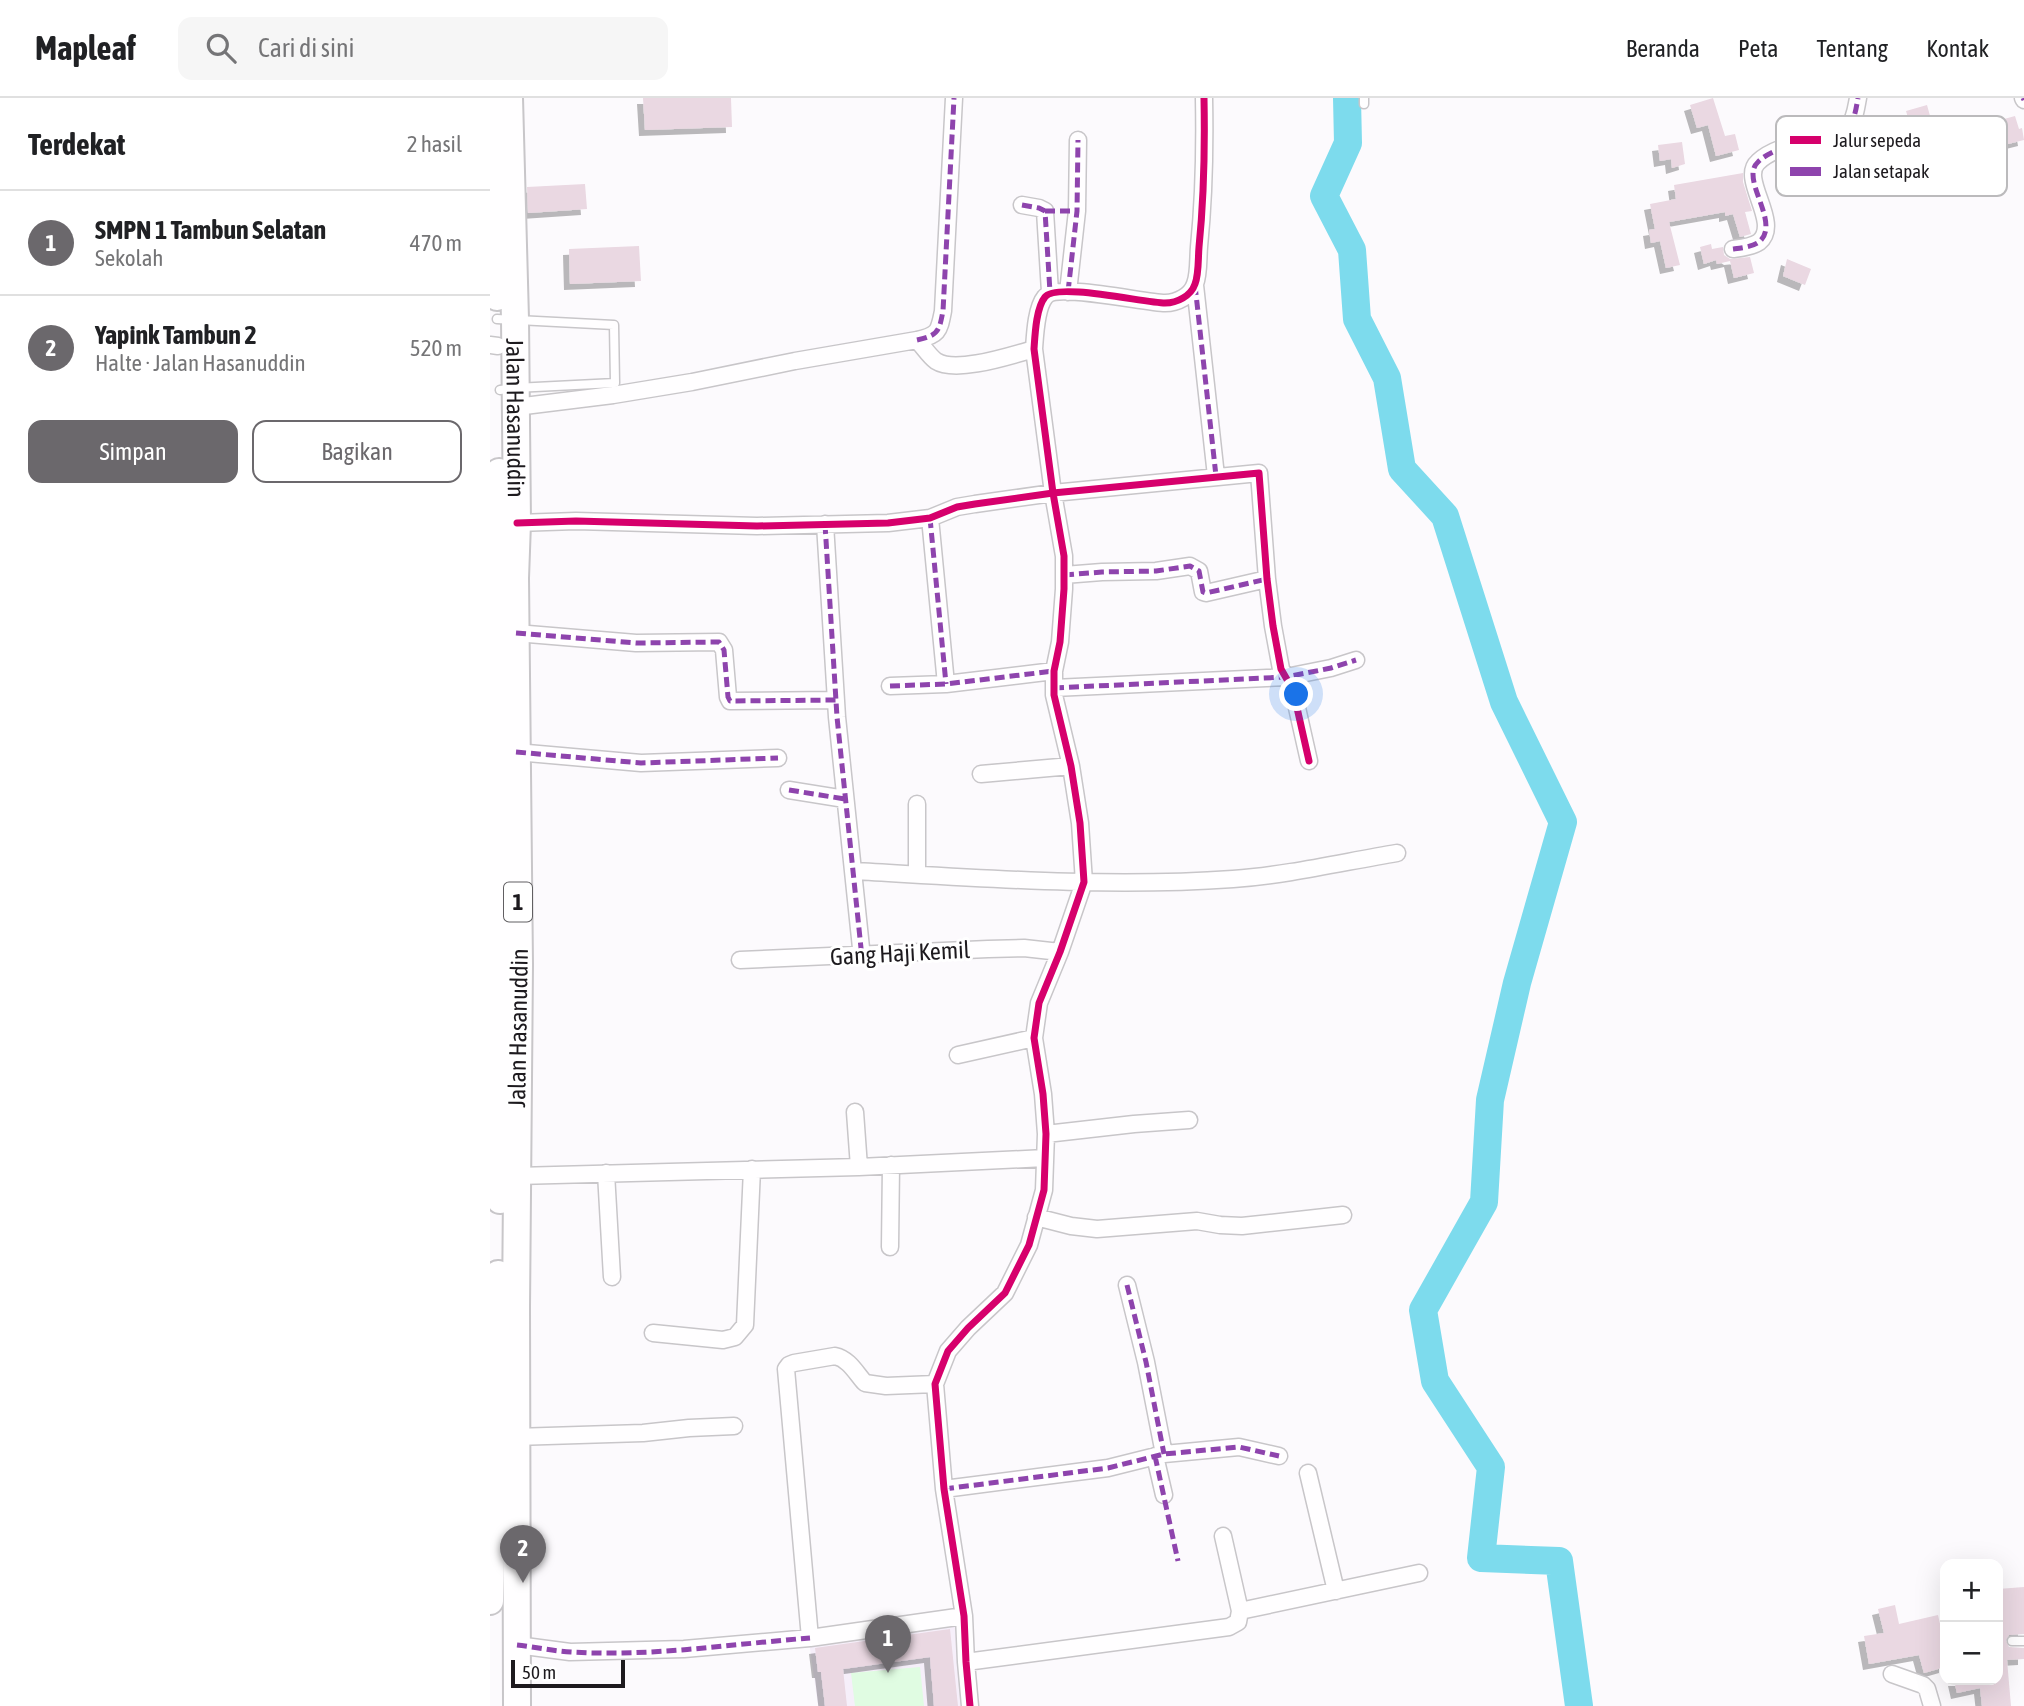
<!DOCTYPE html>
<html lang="id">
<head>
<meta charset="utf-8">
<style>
	:root { --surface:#fff; --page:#f6f6f6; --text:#202124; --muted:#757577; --line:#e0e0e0; --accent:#6b686c }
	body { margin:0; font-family:"Asap Condensed",sans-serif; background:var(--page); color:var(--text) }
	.controls { position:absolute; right:21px; bottom:21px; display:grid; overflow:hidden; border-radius:14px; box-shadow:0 7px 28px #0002 }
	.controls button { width:63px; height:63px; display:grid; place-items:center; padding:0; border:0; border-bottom:2px solid var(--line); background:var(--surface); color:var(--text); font:35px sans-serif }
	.scale { position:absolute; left:21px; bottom:18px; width:114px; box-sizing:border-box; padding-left:7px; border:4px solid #1d1a1e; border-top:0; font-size:19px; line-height:24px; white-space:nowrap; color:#1d1a1e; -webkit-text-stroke:5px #fff; paint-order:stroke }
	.you { position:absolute; left:807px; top:597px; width:24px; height:24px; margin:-18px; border:5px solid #fff; border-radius:50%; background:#1a73e8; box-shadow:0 0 0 10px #1a73e833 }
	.badge { display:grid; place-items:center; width:46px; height:46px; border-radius:50%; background:var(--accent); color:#fff; font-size:23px; font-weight:700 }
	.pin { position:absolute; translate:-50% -58px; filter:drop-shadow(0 2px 4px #0008) }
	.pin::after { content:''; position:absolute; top:37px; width:24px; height:21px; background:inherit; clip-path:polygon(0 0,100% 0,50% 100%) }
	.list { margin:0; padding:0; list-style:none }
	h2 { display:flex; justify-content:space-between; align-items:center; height:91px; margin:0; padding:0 28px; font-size:30px }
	h2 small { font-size:23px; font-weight:400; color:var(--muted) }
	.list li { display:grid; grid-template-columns:46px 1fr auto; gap:21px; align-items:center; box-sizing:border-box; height:105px; padding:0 28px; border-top:2px solid var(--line) }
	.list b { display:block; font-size:26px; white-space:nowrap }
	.list p { margin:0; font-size:23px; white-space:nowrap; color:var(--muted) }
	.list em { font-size:23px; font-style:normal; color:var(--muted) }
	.actions { display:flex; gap:14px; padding:21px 28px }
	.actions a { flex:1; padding:16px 0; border:2px solid var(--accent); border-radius:14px; text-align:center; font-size:24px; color:var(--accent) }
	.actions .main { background:var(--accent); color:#fff }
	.icon { flex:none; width:38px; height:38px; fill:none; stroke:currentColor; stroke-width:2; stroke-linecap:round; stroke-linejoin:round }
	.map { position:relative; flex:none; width:1534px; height:1608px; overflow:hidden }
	header { display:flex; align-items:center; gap:42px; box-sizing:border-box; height:98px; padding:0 35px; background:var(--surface); border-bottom:2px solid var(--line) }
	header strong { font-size:33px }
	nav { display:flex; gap:38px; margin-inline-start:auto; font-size:24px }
	.search { width:490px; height:63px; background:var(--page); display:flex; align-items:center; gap:18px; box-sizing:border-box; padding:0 24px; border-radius:14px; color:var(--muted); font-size:26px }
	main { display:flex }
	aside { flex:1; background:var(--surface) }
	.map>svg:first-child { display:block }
	.built { fill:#f6effa }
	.green { fill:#e0fce2 }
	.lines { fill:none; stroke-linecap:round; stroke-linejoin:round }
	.river { stroke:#7ddbed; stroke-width:28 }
	.building { fill:#ead8e2; filter:url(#shadow) }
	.service-casing { stroke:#c8c6c9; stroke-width:11 }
	.minor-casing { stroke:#c8c6c9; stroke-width:19 }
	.trunk-casing { stroke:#c8c6c9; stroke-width:30 }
	.service { stroke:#fffeff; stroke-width:8 }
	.minor { stroke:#fffeff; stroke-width:16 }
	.trunk { stroke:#fffeff; stroke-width:26 }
	.quiet { stroke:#8e44ad; stroke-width:5; stroke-dasharray:10 5; stroke-linecap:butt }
	.cycleway-casing { stroke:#fff; stroke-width:11 }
	.cycleway { stroke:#d6006c; stroke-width:7 }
	.labels { text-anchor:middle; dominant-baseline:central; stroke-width:6; stroke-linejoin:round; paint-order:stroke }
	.shield { fill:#fff; stroke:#615f62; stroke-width:2 }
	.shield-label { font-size:23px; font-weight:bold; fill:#1d1a1e }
	.street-label { font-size:24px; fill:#1d1a1e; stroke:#fff }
	.key { fill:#fff; stroke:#bbbabc; stroke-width:2 }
	.key-label { font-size:19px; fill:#1d1a1e }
</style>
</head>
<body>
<header>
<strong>Mapleaf</strong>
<div class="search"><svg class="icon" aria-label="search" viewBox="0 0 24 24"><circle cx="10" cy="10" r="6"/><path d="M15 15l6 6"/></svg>Cari di sini</div>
<nav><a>Beranda</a><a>Peta</a><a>Tentang</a><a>Kontak</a></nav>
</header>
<main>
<aside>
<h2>Terdekat<small>2 hasil</small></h2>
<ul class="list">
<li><span class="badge">1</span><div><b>SMPN 1 Tambun Selatan</b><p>Sekolah</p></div><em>470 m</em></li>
<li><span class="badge">2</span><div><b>Yapink Tambun 2</b><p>Halte · Jalan Hasanuddin</p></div><em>520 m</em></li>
</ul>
<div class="actions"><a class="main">Simpan</a><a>Bagikan</a></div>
</aside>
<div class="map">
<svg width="1534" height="1608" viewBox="0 0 1534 1608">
	<defs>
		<filter id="shadow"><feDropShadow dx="-6" dy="6" stdDeviation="0" flood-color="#0004"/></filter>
	</defs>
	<rect width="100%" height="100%" fill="#fcfafd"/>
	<path class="built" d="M467 1522 476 1608H328L319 1543Z"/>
	<path class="green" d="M430 1569 434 1608H365L361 1575Z"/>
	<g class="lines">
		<path class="river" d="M857 0 858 45 834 98 862 152 867 221 897 280 912 371 955 418 1014 604 1073 724 1027 885 1000 1002 994 1104 933 1212 945 1283 1001 1369 991 1460 1069 1463 1089 1608"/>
	</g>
	<path class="building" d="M153 0H241L242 29 155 32Z
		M1223 0 1235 38 1245 36 1249 52 1226 58 1218 27 1207 30 1200 7Z
		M1437 7 1442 25 1421 30 1416 13Z
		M1525 18 1529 31 1532 30 1534 42 1502 50 1499 40 1511 36 1507 23Z
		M1192 44 1195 66 1182 70 1181 61 1170 63 1168 47Z
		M1253 75V84L1262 113 1255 114 1261 136 1250 139 1243 116 1235 118V114L1179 124 1190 167 1176 170 1170 143 1161 145 1159 132 1165 131 1160 106 1186 101 1184 87Z
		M95 86 97 111 38 115 37 89Z
		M1221 146 1222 151 1233 149 1234 157 1240 161 1260 159 1264 175 1244 180 1240 163 1227 166 1226 162 1214 166 1210 149Z
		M149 148 151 183 80 186 79 151Z
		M1297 161 1321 171 1315 187 1293 178Z
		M1534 1489V1536L1519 1537 1516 1542 1519 1549 1534 1550V1561L1517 1562 1521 1608H1492L1490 1590 1467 1595 1464 1582H1508V1491Z
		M1405 1507 1409 1526 1448 1517 1455 1548V1569L1434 1575 1429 1557 1379 1566 1374 1538 1394 1535 1388 1511Z
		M460 1531 468 1608H444L440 1559 353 1571 357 1608H335L331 1574H328L325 1550Z"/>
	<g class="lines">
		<defs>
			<path id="service" d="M874 0V6
				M7 221 124 227 125 285 25 290 10 292
				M1522 1543H1534"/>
			<path id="minor" d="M1533 0 1534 2
				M532 107 549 110 555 113 560 194
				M1243 151C1251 150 1262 149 1269 144 1292 125 1249 81 1268 64 1283 49 1312 45 1332 39 1341 37 1351 36 1357 30 1365 23 1366 10 1368 0
				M705 187 726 378
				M578 194 587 113 588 42
				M427 242C449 237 449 233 453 213L464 0
				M0 247 8 248
				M26 309 123 297 202 284 305 263 427 242C433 248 439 258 446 263 466 276 522 257 544 251
				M440 420 456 586
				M27 425 86 423 267 428 398 425 440 420 467 409 485 406 563 395 769 375 777 481 783 528 791 571 803 592 819 663
				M335 426 347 619 371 850 370 856
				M574 477 612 474 666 473 700 468 709 473 713 494 716 495 777 481
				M26 535 146 545 229 544 234 552 238 599 240 603 346 602
				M400 588 456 586 564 573
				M564 590 796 579 841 570 866 562
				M26 654 151 665 288 660
				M491 676 581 668
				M299 692 355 701
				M427 706V776
				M364 773C490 780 617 790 743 781 798 777 853 764 907 755
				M250 862 498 851 534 850 570 854
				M468 957 544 940
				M365 1014 369 1069
				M556 1036 644 1026 699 1022
				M116 1075 122 1179
				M27 1078 369 1069 555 1060
				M546 1119 581 1128 607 1131 707 1123 730 1127 752 1128 853 1117
				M400 1149 401 1067
				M637 1187 656 1264 674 1356
				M163 1235 233 1242 245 1239 255 1227 262 1071
				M25 1339 153 1335 199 1330 244 1328
				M665 1358 674 1397
				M818 1375 846 1493
				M454 1391 618 1370 674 1356 749 1349 789 1358
				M750 1513 929 1475
				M320 1540 296 1271 299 1267 304 1265 345 1258C359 1261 366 1275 375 1285L396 1288 445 1286
				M27 1547 80 1554 194 1551 320 1540 474 1518
				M476 1564 739 1529 748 1524 750 1513 733 1438
				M1402 1576 1433 1587 1437 1591 1442 1608
				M480 1608 476 1564 474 1518 454 1391 445 1286 458 1253 478 1230 515 1195 539 1147 554 1092 556 1036 553 996 544 940 549 905 570 854 594 784 590 725 581 668 564 597V573L570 544 574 491V458L563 395 544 251C545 237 546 210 555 199 566 184 655 205 675 205 687 205 701 198 705 186 709 176 708 160 709 149 714 99 715 50 714 0"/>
			<g id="trunk">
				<path id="s1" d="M19 0 25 221 27 425 25 480 29 867 26 1209 27 1608"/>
				<path d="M0 2 7 199"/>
				<path d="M9 374 4 872 10 1102"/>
				<path d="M0 1503 8 1176"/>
			</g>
		</defs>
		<use href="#service" class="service-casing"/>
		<use href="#minor" class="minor-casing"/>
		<use href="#trunk" class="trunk-casing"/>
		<use href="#service" class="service"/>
		<use href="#minor" class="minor"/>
		<use href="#trunk" class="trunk"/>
		<path class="quiet" d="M1533 0 1534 2
			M532 107 549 110 555 113 560 194
			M555 113H587
			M1243 151C1251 150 1262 149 1269 144 1292 125 1249 81 1268 64 1283 49 1312 45 1332 39 1341 37 1351 36 1357 30 1365 23 1366 10 1368 0
			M705 187 726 378
			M578 194 587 113 588 42
			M427 242C449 237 449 233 453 213L464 0
			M440 420 456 586
			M335 426 347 619 371 850 370 856
			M574 477 612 474 666 473 700 468 709 473 713 494 716 495 777 481
			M26 535 146 545 229 544 234 552 238 599 240 603 346 602
			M400 588 456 586 564 573
			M564 590 796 579 841 570 866 562
			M26 654 151 665 288 660
			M299 692 355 701
			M637 1187 656 1264 674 1356
			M665 1358 688 1463
			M454 1391 618 1370 674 1356 749 1349 789 1358
			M27 1547C45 1549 63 1553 81 1554 161 1559 241 1546 320 1540"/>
		<defs>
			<path id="cycleway" d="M27 425 86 423 267 428 398 425 440 420 467 409 485 406 563 395 769 375 777 481 783 528 791 571 803 592 819 663
				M480 1608 476 1564 474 1518 454 1391 445 1286 458 1253 478 1230 515 1195 539 1147 554 1092 556 1036 553 996 544 940 549 905 570 854 594 784 590 725 581 668 564 597V573L570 544 574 491V458L563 395 544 251C545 237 546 210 555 199 566 184 655 205 675 205 687 205 701 198 705 186 709 176 708 160 709 149 714 99 715 50 714 0"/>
		</defs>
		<use href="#cycleway" class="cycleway-casing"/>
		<use href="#cycleway" class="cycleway"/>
	</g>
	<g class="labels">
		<rect class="shield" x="14" y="784.5" width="28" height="39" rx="5"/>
		<g class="shield-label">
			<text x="28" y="804">1</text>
		</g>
		<g class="street-label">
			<text stroke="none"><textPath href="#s1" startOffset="320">Jalan Hasanuddin</textPath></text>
			<text transform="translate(410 855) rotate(-3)">Gang Haji Kemil</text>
			<text transform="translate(28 930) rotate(-89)">Jalan Hasanuddin</text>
		</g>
	</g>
	<rect x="1286" y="18" width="231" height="80" rx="10" class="key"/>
	<rect x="1300" y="38" width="31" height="8" fill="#d6006c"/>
	<rect x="1300" y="69" width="31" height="9" fill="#8e44ad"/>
	<g class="key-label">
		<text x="1343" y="49">Jalur sepeda</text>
		<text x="1343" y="80">Jalan setapak</text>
	</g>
</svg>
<div class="controls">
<button>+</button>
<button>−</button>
</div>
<div class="scale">50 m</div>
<div class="you"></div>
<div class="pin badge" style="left:398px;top:1575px">1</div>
<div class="pin badge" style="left:33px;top:1485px">2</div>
</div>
</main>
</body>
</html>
